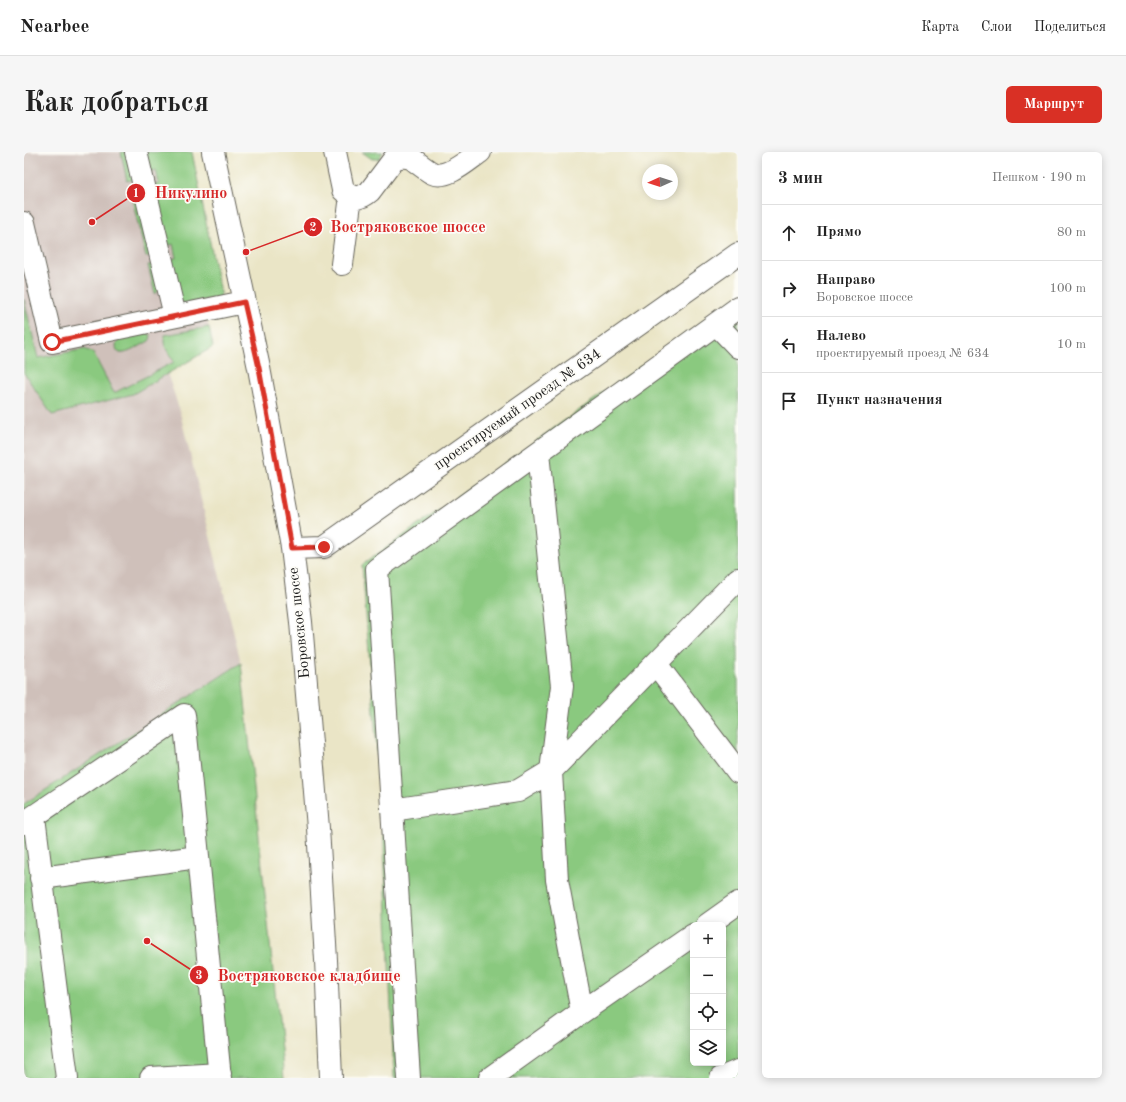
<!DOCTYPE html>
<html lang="ru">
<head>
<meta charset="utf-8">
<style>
	:root { --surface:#fff; --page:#f6f6f6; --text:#222; --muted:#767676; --line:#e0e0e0; --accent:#d93025 }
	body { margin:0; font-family:"Old Standard TT",serif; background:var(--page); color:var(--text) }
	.controls { position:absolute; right:12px; bottom:12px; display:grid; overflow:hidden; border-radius:6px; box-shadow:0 2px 10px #0003 }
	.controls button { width:36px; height:36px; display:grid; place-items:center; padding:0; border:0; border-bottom:1px solid var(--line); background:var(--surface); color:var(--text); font:20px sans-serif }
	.compass { position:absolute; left:618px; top:12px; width:36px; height:36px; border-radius:50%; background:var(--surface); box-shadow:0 2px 10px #0003; rotate:267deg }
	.stop { position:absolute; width:12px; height:12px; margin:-9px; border:3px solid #d93025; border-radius:50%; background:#fff }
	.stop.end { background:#d93025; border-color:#fff; box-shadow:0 1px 4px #0008 }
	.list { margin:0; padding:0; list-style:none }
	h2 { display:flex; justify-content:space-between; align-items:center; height:52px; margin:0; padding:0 16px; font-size:17px }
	h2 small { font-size:13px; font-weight:400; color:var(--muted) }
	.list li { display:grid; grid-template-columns:26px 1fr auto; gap:12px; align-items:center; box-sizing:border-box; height:56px; padding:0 16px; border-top:1px solid var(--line) }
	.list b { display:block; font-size:15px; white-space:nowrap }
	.list p { margin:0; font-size:13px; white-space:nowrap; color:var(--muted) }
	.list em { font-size:13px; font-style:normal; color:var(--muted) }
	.icon { flex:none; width:22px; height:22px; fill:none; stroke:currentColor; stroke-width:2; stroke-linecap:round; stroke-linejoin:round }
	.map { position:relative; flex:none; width:714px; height:926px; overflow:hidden; border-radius:6px }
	header { display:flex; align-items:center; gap:24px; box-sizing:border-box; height:56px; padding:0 20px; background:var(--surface); border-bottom:1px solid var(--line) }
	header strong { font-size:19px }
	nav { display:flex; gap:22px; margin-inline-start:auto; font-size:14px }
	.intro { display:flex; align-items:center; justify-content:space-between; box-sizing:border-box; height:96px; padding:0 24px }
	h1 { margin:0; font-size:28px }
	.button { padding:10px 18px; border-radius:6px; background:var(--accent); color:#fff; font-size:14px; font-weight:700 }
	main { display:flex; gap:24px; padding:0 24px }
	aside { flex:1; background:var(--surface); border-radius:6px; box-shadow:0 2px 10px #0003 }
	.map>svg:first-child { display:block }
	.industrial { fill:#cfc0ba }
	.green { fill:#8ac97f; stroke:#53724e; fill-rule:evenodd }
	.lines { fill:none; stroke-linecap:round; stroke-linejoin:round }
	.minor-casing { stroke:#646258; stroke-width:24 }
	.minor { stroke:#fff; stroke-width:22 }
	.route { stroke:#d93025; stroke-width:5 }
	.labels { text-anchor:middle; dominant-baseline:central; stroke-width:3.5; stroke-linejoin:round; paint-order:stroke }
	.street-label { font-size:15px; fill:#1c1c1c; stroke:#fdfcf7 }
	.leader { fill:none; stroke:#d62828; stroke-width:1.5 }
	.callout-dot { fill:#d62828; stroke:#fdfcf7; stroke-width:1.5 }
	.mark-label { font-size:12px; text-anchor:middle; font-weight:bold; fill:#fff }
	.callout-label { font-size:16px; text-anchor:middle; font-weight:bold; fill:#d62828; stroke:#fdfcf7; stroke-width:3.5; stroke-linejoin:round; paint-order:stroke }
</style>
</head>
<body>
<header>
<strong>Nearbee</strong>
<nav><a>Карта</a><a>Слои</a><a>Поделиться</a></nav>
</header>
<div class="intro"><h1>Как добраться</h1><a class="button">Маршрут</a></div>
<main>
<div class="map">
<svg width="714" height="926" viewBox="0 0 714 926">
	<rect width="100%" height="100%" fill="#fdfcf7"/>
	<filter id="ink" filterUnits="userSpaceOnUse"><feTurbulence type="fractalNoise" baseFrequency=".025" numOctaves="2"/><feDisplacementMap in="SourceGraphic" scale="8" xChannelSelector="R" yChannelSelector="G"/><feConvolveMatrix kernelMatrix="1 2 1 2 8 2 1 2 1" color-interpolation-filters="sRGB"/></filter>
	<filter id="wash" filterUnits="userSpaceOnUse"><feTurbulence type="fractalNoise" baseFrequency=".012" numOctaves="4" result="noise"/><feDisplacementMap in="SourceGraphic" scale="16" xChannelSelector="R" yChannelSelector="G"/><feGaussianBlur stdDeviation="0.9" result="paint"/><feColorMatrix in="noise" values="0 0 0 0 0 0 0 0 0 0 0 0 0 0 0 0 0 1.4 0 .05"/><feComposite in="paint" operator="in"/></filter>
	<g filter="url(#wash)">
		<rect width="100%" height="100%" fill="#eae5c6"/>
		<path class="industrial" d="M0 0H149L189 195 143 221 151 244 156 261 217 511 0 652Z"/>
		<path class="green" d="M97 0H105L114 27 103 29Z
			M119 0H168L197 145 161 152C156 150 153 146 151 141ZM132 18 135 32 128 33 125 20ZM149 92 152 106 146 107 143 94Z
			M338 0H359L355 7H348Z
			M116 37 132 102 122 105 106 39Z
			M134 111 135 138 131 142 124 113Z
			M714 145V926H370L359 673 338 413ZM669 773H699V911H669Z
			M0 147 14 206 61 197 69 201 90 241 150 210C145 200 137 194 141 183L185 175 189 195 109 242 28 263 0 221Z
			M123 180C127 182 128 185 125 189 119 192 103 203 96 201 91 199 91 191 95 188 99 185 117 182 123 180Z
			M217 511 260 926H0V652Z"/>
	</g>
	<g filter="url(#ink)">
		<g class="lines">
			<defs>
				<path id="minor" d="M112 0 151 164
					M189 0 235 216 268 396 277 470 294 676 302 808 307 926
					M311 0 319 38C328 47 336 48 346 39L370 7C376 4 381 4 387 6 394 11 401 17 408 21 423 28 444 8 456 0
					M0 71 28 190 220 150
					M318 112 327 44
					M692 172 714 195
					M514 301 538 534 527 619 533 728 558 860
					M268 396 300 395 714 102
					M632 512 714 620
					M368 658 494 639 527 619 714 427
					M10 665 43 926
					M0 671 160 563 196 926
					M17 726 174 705
					M683 773 714 751
					M127 926 196 922
					M385 926 353 417 714 156
					M466 926 558 860 669 783
					M697 926 714 919"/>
			</defs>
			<use href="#minor" class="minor-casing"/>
			<use href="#minor" class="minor"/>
		</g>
	</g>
	<g class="lines" filter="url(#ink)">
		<path class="route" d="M28 190 220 150 235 216 268 396 300 395"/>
	</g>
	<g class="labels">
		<g class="street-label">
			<text transform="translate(494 258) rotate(-35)">проектируемый проезд № 634</text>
			<text transform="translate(276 471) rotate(-96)">Боровское шоссе</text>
		</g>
	</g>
	<path class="leader" d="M68 70L112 41M222 100L289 75M123 789L175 823"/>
	<g class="callout-dot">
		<circle cx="68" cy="70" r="4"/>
		<circle cx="222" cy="100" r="4"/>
		<circle cx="123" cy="789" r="4"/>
		<circle cx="112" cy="41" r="10"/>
		<circle cx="289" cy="75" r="10"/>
		<circle cx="175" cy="823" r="10"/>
	</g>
	<g class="mark-label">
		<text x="112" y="45">1</text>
		<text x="289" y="79">2</text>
		<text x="175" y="827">3</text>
	</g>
	<g class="callout-label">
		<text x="167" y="46">Никулино</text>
		<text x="384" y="80">Востряковское шоссе</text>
		<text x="285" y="829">Востряковское кладбище</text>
	</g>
</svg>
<div class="controls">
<button>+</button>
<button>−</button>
<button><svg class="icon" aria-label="locate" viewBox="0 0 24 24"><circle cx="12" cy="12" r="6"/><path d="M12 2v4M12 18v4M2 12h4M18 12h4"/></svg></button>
<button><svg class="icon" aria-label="layers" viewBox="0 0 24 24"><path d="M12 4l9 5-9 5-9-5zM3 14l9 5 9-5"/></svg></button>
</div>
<svg class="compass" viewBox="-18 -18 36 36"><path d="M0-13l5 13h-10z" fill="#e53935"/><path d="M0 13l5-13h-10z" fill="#767676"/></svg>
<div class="stop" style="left:28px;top:190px"></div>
<div class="stop end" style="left:300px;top:395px"></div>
</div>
<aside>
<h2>3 мин<small>Пешком · 190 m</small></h2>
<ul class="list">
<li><svg class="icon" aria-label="ahead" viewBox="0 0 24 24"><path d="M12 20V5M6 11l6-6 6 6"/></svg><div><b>Прямо</b></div><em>80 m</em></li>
<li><svg class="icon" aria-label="right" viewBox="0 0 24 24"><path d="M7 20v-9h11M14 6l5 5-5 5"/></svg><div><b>Направо</b><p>Боровское шоссе</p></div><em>100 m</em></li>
<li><svg class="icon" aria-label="left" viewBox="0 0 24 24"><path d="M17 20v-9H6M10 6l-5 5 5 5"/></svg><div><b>Налево</b><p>проектируемый проезд № 634</p></div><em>10 m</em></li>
<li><svg class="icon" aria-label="arrive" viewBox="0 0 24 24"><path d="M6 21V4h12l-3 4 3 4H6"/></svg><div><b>Пункт назначения</b></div></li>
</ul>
</aside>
</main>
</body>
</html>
